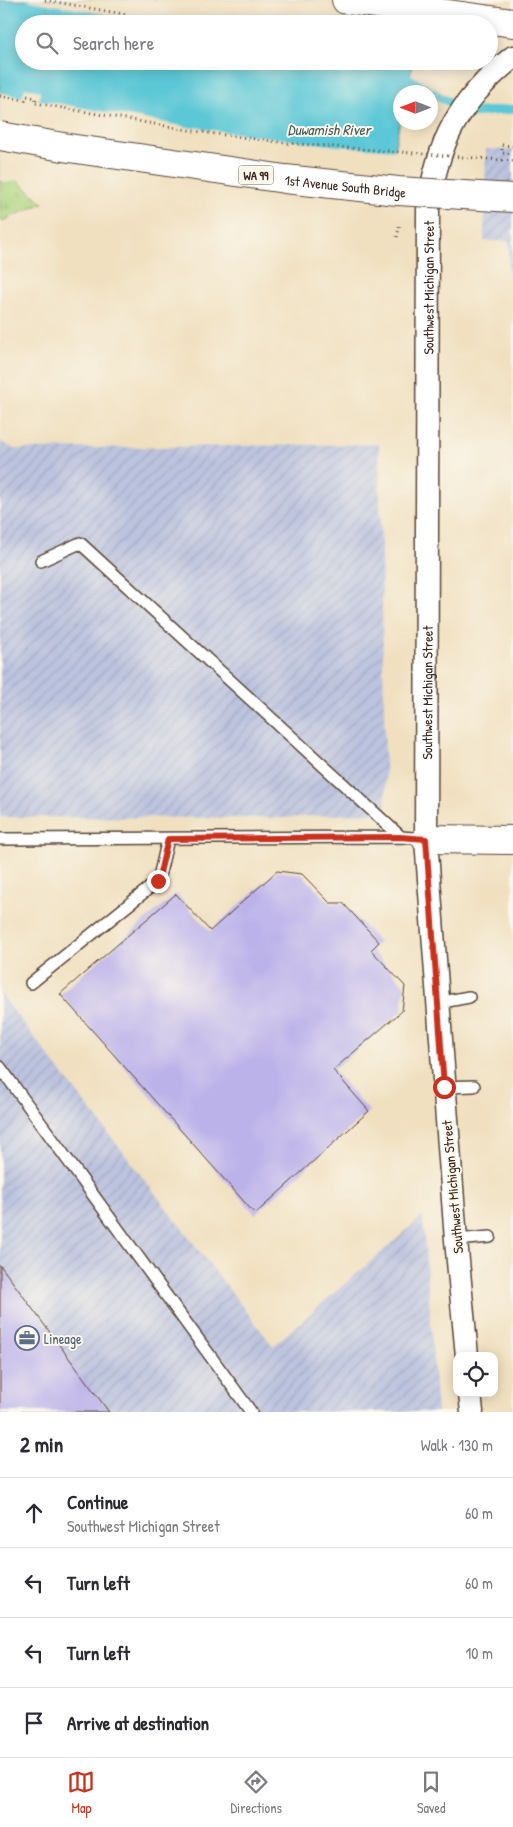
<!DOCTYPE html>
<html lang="en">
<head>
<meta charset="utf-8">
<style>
	:root { --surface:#fff; --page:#f7f7f7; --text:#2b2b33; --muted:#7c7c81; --line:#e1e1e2; --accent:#c8321e }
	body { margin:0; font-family:"Patrick Hand",sans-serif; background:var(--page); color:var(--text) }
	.controls { position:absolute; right:15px; bottom:15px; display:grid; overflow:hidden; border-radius:10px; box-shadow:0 2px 12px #0003 }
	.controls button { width:45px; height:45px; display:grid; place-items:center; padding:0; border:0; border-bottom:1px solid var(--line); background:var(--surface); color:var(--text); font:25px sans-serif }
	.compass { position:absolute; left:393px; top:85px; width:45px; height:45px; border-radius:50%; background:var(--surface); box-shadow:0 2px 12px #0003; rotate:270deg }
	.stop { position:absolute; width:15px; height:15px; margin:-11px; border:4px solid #c8321e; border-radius:50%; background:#fff }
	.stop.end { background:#c8321e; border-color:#fff; box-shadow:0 1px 5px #0008 }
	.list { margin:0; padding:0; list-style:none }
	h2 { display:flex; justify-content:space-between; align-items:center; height:65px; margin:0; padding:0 20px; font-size:21px }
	h2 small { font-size:16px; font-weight:400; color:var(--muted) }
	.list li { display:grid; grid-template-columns:32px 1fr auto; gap:15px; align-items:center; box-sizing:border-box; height:70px; padding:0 20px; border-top:1px solid var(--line) }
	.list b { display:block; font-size:19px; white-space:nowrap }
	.list p { margin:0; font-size:16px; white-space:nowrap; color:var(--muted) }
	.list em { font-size:16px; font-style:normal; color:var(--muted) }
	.icon { flex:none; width:28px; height:28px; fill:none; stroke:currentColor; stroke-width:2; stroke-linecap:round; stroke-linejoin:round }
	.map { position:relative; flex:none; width:513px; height:1412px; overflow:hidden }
	.search { position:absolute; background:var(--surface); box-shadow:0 2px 12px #0003; left:15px; right:15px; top:15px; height:55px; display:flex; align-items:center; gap:12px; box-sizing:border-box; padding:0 18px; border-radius:28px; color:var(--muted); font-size:19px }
	.sheet { height:345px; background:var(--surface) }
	nav { display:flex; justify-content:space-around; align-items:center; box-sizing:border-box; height:70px; border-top:1px solid var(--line); background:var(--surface); font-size:14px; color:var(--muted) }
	nav a { display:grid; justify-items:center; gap:2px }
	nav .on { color:var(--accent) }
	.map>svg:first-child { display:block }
	.industrial { fill:url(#industrial-furrows) }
	.park { fill:url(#park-tufts); stroke:#747e4e }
	.water { fill:#5cc7d6; stroke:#4c787a }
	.pier { fill:#f0e0c0 }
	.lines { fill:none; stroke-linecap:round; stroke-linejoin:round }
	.stream { stroke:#5cc7d6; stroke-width:9 }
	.building { fill:#bcb2ea }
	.lane-casing { stroke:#564536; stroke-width:14 }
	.street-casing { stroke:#564536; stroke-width:25 }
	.secondary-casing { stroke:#564536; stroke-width:30 }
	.highway-casing { stroke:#564536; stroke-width:30 }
	.path { stroke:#564536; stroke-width:3; stroke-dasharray:1 4; stroke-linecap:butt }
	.lane { stroke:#fff; stroke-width:11 }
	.street { stroke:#fff; stroke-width:22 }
	.secondary { stroke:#fff; stroke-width:28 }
	.highway { stroke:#fff; stroke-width:28 }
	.highway-bridge-casing { stroke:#564536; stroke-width:30; stroke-linecap:butt }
	.path-bridge { stroke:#564536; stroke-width:3; stroke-dasharray:1 4; stroke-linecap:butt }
	.highway-bridge { stroke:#fff; stroke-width:28 }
	.route { stroke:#c8321e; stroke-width:6 }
	.labels { text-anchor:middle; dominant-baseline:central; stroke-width:4; stroke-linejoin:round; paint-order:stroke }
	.shield { fill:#fbf7ec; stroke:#75685c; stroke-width:1 }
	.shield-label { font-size:12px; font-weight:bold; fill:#3b2a1e }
	.street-label { font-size:14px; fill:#3b2a1e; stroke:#fbf7ec }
	.service-label { font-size:14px; fill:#4e5e75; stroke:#fbf7ec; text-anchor:start }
	.water-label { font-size:15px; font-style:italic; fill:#455955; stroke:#fbf7ec }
</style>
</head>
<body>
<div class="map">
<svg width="513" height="1412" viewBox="0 0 513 1412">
	<defs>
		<pattern id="industrial-furrows" width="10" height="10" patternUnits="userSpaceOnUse" patternTransform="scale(1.25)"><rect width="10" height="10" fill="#bcc3de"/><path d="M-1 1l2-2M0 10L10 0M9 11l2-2" fill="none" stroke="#a2a8be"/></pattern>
		<pattern id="park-tufts" width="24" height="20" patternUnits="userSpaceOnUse" patternTransform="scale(1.25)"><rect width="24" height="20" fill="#acd37d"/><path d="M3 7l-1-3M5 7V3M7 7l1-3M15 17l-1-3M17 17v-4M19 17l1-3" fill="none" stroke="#95b56c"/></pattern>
	</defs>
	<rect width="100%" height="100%" fill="#fbf7ec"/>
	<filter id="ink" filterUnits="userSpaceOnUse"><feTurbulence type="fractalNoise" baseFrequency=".02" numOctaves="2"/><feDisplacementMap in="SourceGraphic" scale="10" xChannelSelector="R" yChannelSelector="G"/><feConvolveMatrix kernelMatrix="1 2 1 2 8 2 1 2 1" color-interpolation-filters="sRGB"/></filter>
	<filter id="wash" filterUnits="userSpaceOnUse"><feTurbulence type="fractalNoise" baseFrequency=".0096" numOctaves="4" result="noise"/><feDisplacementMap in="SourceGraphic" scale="20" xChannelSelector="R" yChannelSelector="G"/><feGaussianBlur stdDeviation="1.12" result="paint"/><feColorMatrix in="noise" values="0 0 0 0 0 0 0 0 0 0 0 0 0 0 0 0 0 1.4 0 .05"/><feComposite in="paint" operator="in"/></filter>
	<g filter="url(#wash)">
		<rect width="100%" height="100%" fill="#f0e0c0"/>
		<path class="industrial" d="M486 149 513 150V273H508L509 241H484Z
			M0 441 14 449 379 444 386 812 283 818 0 817Z
			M0 993 273 1346 423 1216 437 1412H0Z"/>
		<path class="park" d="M14 178 43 203 0 222V182Z"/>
		<path class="water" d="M0 0H426L421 24H24V61H413L407 92H400V121L383 204 56 166 0 182Z"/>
		<path class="pier" d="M25 0H429L424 24H197L138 15 137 24H121V17Z
			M25 88 40 91 39 100 193 128 202 127 204 129 337 146 397 150 385 204 383 206 56 169 7 183 0 181V93L22 97Z"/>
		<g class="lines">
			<path class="stream" d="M410 79 443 99 472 113 513 109"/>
		</g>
		<g id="blocks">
			<path class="building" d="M277 871 302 874 330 903H343L379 942 371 950 405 986 402 1011 333 1070 369 1111 255 1214 60 994 176 894 210 931Z
				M0 1265 109 1412H0Z"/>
		</g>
	</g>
	<g filter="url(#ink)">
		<use href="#blocks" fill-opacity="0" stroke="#564536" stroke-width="1"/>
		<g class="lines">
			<defs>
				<path id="lane" d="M41 561 80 543 401 837
					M0 839 401 837 426 839
					M31 983 158 881 168 839
					M437 1003 469 997
					M0 1067 251 1412
					M444 1087 474 1086
					M456 1240 490 1237"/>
				<g id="street">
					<path id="s1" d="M467 1356 456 1240 426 839 428 210C437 142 459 100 513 57"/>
					<path d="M470 1393 472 1412"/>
				</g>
				<path id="secondary" d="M426 839 513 840"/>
				<path id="highway" d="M346 0 513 23"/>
			</defs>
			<use href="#lane" class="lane-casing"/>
			<use href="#street" class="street-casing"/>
			<use href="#secondary" class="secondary-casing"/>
			<use href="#highway" class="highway-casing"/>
			<path class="path" d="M45 0 128 15
				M513 146 502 145V153L513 154
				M397 237 400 224"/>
			<use href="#lane" class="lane"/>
			<use href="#street" class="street"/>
			<use href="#secondary" class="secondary"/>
			<use href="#highway" class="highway"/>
			<defs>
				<g id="highway-bridge">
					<path id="s2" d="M0 136 69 148 285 179 398 191 513 198"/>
				</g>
			</defs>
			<use href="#highway-bridge" class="highway-bridge-casing"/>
			<path class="path-bridge" d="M0 96 25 100 27 96 36 98 35 103 194 131 286 143 513 161"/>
			<use href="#highway-bridge" class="highway-bridge"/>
		</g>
	</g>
	<g class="lines" filter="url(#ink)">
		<path class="route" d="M158 881 168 839 400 837 426 839 444 1087"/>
	</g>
	<defs>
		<symbol id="office-ring" viewBox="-11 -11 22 22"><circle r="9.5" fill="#fbf7ec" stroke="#5c6f8a" stroke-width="1.5"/><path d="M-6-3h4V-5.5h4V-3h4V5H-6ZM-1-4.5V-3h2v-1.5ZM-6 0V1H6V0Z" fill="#5c6f8a"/></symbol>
	</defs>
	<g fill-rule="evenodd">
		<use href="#office-ring" x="13" y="1324" width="28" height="28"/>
	</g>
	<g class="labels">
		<rect class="shield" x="238.5" y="165.5" width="35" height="19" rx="4"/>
		<g class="shield-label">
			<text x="256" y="175">WA 99</text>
		</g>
		<g class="street-label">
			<text stroke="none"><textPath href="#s2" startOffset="349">1st Avenue South Bridge</textPath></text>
			<text stroke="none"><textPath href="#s1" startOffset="1070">Southwest Michigan Street</textPath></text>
			<text stroke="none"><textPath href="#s1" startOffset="665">Southwest Michigan Street</textPath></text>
			<text transform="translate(452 1187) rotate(-95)">Southwest Michigan Street</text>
		</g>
		<g class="service-label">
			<text x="44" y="1338">Lineage</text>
		</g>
		<g class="water-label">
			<text x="329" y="129">Duwamish River</text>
		</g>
	</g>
</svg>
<div class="controls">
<button><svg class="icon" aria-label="locate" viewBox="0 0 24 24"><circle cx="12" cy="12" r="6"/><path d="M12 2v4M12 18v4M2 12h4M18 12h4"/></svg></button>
</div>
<svg class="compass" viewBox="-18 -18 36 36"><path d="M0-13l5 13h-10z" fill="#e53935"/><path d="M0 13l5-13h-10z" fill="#7c7c81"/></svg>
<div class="stop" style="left:444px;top:1087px"></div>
<div class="stop end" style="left:158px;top:881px"></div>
<div class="search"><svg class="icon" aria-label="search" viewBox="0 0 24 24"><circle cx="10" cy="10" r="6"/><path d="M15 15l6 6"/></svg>Search here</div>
</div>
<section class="sheet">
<h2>2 min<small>Walk · 130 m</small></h2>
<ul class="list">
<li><svg class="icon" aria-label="ahead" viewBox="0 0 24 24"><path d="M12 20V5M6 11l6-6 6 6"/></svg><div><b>Continue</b><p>Southwest Michigan Street</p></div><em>60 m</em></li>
<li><svg class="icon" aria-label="left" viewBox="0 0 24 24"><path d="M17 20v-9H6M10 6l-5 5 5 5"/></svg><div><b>Turn left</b></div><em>60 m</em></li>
<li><svg class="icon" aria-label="left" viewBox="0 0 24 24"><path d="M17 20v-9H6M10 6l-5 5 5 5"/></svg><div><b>Turn left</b></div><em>10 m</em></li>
<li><svg class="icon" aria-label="arrive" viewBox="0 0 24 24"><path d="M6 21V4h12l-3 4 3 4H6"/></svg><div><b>Arrive at destination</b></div></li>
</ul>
</section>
<nav>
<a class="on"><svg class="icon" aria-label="map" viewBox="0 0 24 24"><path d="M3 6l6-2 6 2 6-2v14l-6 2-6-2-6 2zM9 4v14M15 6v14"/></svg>Map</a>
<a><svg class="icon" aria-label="directions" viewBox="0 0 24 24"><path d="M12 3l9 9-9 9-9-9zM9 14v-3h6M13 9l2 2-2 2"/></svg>Directions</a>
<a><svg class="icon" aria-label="saved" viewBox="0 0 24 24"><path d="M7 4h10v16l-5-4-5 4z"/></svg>Saved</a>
</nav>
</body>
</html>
